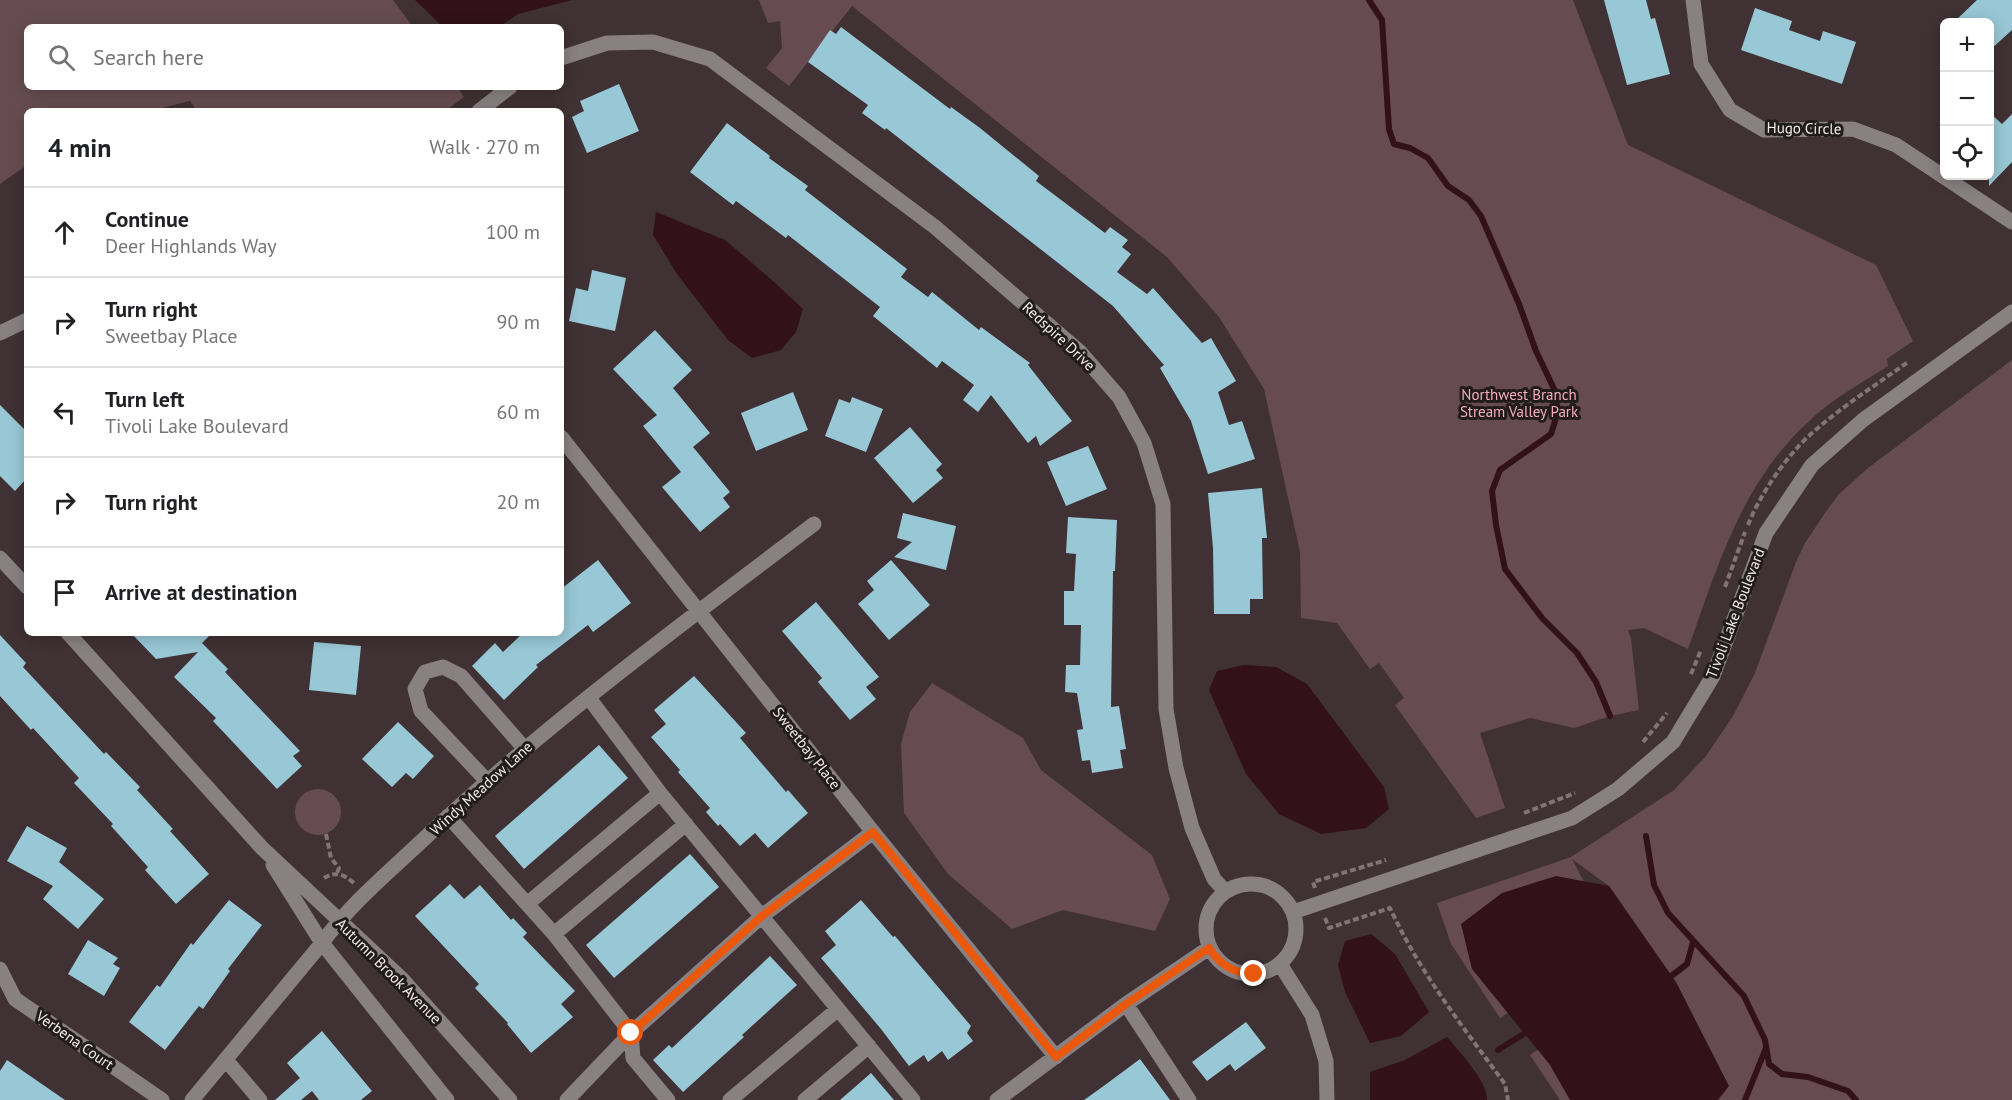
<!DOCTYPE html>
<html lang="en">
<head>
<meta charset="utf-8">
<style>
	:root { --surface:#fff; --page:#f6f6f6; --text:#202124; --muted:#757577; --line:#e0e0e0 }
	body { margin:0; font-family:"PT Sans",sans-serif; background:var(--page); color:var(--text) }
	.controls { position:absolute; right:18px; top:18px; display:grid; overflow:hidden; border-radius:9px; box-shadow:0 3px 15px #0003 }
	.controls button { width:54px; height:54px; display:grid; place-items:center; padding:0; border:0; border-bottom:2px solid var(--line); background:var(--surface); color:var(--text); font:30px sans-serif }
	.stop { position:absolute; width:18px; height:18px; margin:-14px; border:4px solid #ea580c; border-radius:50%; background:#fff }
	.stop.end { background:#ea580c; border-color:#fff; box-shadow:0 2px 6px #0008 }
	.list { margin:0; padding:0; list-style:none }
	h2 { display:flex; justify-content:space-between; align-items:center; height:78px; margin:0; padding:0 24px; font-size:26px }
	h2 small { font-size:20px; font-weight:400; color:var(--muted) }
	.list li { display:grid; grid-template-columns:39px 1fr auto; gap:18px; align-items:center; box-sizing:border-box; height:90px; padding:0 24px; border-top:2px solid var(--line) }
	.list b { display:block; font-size:22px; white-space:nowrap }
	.list p { margin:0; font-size:20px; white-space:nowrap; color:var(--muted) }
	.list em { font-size:20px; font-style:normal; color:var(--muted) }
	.icon { flex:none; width:33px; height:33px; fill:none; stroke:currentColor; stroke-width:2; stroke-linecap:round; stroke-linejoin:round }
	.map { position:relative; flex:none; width:2012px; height:1100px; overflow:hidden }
	.search { position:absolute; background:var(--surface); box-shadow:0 3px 15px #0003; left:24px; top:24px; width:540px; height:66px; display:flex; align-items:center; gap:15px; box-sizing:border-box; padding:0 21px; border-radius:9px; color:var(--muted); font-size:22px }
	.panel { position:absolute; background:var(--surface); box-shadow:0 3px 15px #0003; left:24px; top:108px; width:540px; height:528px; border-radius:9px }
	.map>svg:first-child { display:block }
	.green { fill:#664c51; fill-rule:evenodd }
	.water { fill:#32111a }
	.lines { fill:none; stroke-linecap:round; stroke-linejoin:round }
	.stream { stroke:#32111a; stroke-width:6 }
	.building { fill:#98c7d5 }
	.path { stroke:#817477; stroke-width:4; stroke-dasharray:6 3; stroke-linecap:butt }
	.minor { stroke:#888081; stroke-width:15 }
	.route { stroke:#ea580c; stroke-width:8 }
	.labels { text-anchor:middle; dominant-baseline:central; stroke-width:6; stroke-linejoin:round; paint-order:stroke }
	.street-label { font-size:15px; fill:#f4ebec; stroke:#221b1c }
	.park-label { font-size:15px; fill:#f3adbb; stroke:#221b1c }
</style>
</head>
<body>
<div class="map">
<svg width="2012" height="1100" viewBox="0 0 2012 1100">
	<rect width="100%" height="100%" fill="#3f3134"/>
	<path class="green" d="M0 0H393L413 27H27V87H457L464 97 445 111H197L190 101 150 111H27V165L0 184Z
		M759 0H1573L1628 145 1876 265 1913 341 1887 359 1888 366C1860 384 1830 400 1806 424 1741 485 1717 568 1688 649L1644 628 1628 630 1631 639 1639 710 1610 716 1574 728 1530 718 1480 733 1505 808 1476 818 1395 705 1404 698 1379 663 1370 669 1337 623 1301 618 1300 552 1264 389 1219 317 1167 257 852 6 789 86 766 68 782 48 780 21 768 23Z
		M2012 360V1100H1560L1530 1055 1562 1034 1536 994 1500 1018 1451 944 1437 903 1571 857 1674 790 1706 756 1733 716 1755 673 1796 562 1805 543 1827 510 1839 494 1868 468ZM1572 859 1609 886 1622 905 1602 916Z
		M932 683 1023 738 1041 770 1152 855 1170 899 1155 931 1063 910 1012 929 948 874 904 813 901 744 910 712Z
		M295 812a23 23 0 1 1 46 0a23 23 0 1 1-46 0Z"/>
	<path class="water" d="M415 0H572L518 14 499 27H443Z
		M656 212 725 240 773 281 803 309 796 332 781 350 752 358 728 340 677 274 653 235Z
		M1244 665 1276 667 1307 684 1384 787 1389 809 1366 828 1321 834 1279 814 1246 774 1209 690 1217 671Z
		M1556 876 1609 886 1676 982 1729 1086 1718 1100H1570L1550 1065 1472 969 1461 924 1502 893Z
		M1371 934 1395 954 1429 1012 1401 1036 1370 1043 1345 992 1338 965 1345 941Z
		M1447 1037C1459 1052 1488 1081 1487 1100H1370V1072L1405 1060Z"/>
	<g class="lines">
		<path class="stream" d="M1369 0 1382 20 1389 129 1394 144 1410 148 1428 158 1448 186 1469 200 1481 216 1519 304 1536 351 1556 393 1557 415 1551 434 1500 470 1492 491 1496 525 1505 569 1542 618 1577 653 1596 682 1610 716
			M1646 836 1654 885 1668 913 1744 996 1765 1040 1769 1064 1782 1074 1808 1077 1848 1091 1856 1100
			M1666 980 1687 964 1693 942
			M1498 1050 1530 1030
			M1745 1100 1766 1048"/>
	</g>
	<path class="building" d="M1604 0H1646L1651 19 1655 18 1670 74 1627 85Z
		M1977 0H2012V30L1989 51V22H1954Z
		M1755 8 1792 21 1789 30 1820 41 1823 31 1856 42 1842 84 1741 50Z
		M841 27 950 109 951 107 980 128 1039 176 1036 181 1105 233 1110 227 1128 240 1122 247 1131 254 1117 272 1147 294 1153 288 1202 343 1211 338 1236 381 1218 392 1229 425 1242 421 1255 459 1208 474 1191 421 1160 368 1164 365 1113 306 886 128 885 130 862 113 868 105 808 62 830 30 836 34Z
		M619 84 639 131 587 153 572 117 584 111 580 101Z
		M1989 112 2002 124 2012 114V162L1989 186Z
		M727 123 770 156 769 158 808 186 805 190 907 269 901 277 928 297 932 292 979 330 981 327 1030 363 1028 365 1072 421 1040 446 1036 436 1028 443 991 395 978 412 963 400 974 385 942 361 937 368 873 316 880 307 788 235 786 238 736 201 733 205 690 172Z
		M592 270 626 278 615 331 569 321 576 288 588 291Z
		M655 330 692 370 673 388 710 433 693 447 730 492 723 498 730 507 700 532 662 487 681 472 643 426 657 415 613 369Z
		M793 392 808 430 756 451 741 413Z
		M852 397 883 409 866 452 825 436 839 399 850 403Z
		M0 405 27 432V478L15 491 0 476Z
		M910 427 942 464 936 470 943 478 913 503 874 458Z
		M1088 446 1107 489 1066 506 1047 462Z
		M1262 488 1267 538H1262L1263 599H1250V614H1214L1213 548 1208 493Z
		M903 513 956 526 946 570 894 557 912 542 897 538Z
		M1068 517 1117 520 1115 571H1113L1111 707 1119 706 1126 749 1120 750 1123 768 1092 773 1090 760 1082 761 1077 730 1083 729 1077 693 1065 692 1066 665H1080L1081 625H1064V591H1074L1076 554 1066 553Z
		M598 560 631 603 593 632 588 625 536 665 538 667 504 700 472 666 495 643 503 652 523 633H561V589Z
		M891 560 930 605 889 640 858 604 874 590 867 581Z
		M816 602 879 677 866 687 876 699 850 720 818 682 822 678 782 631Z
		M131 633H212L202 643 228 669 225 672 300 751 293 756 302 766 277 789 213 721 216 718 174 677 198 652 156 659Z
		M0 635 26 663 23 667 104 754 106 752 140 787 137 790 173 829 170 831 209 874 176 904 145 870 148 867 111 826 113 824 74 783 79 778 33 728 31 730 0 696Z
		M314 642 361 646 356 695 309 690Z
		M694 676 746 733 740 738 786 792 788 790 808 813 768 848 755 833 740 846 720 824 718 826 706 812 710 808 678 772 680 770 651 737 666 724 654 710Z
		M398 722 434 756 413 779 406 773 392 787 362 759Z
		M599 745 628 778 524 869 495 836Z
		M27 826 67 848 59 862 104 899 78 929 43 899 53 886 7 861Z
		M690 854 719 887 614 978 586 945Z
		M450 884 464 899 480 885 511 920 513 918 527 933 523 937 575 991 561 1004 573 1017 531 1053 507 1024 508 1023 475 988 479 984 415 916Z
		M229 900 262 925 228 969 230 971 203 1009 199 1006 165 1050 129 1022 157 985 160 987 191 943 193 945Z
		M861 900 893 937 895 936 971 1026 967 1033 973 1041 948 1060 942 1051 928 1062 924 1055 909 1066 881 1029 821 958 836 945 825 931Z
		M88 940 118 958 113 964 120 968 104 996 68 974Z
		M770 956 797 985 742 1035 744 1037 683 1092 653 1060 669 1045 672 1048Z
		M1246 1022 1266 1048 1235 1071 1230 1064 1207 1081 1192 1062Z
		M322 1031 372 1091 361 1100H319L312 1091 301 1100H275L300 1078 287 1063Z
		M1140 1059 1170 1100H1084L1105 1085Z
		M7 1060 65 1100H0V1071Z
		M871 1073 894 1100H840Z"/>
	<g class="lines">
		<path class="path" d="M1748 525C1759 496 1787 455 1811 434 1841 407 1876 385 1908 362
			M1725 587 1745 532
			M1691 674 1701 650
			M1643 742 1667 713
			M1524 813 1575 793
			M326 834 331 858 339 868 337 873
			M324 878C336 871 343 874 354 883
			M1315 888 1313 882 1386 860
			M1325 918 1329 928 1390 908C1420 973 1463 1027 1505 1084L1508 1100"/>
		<path class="minor" d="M1693 0 1701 64 1730 110 1764 130 1853 129 1896 145 2012 222
			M561 58 607 43 653 42 710 59 935 227 1080 352 1119 397 1144 443 1163 504 1166 709 1176 768 1192 828 1214 879 1225 891
			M479 111 510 87
			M0 333 27 320
			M561 437 873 832 1056 1057
			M0 558 27 587
			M68 633 262 848 402 979 510 1100
			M589 698 660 793 913 1100
			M487 781 421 711 415 689 425 672 443 667 461 676 524 748
			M448 816 554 934 631 1033 633 1058 668 1100
			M273 865 322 943 447 1100
			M1206 929a45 45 0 1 1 90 0a45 45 0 1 1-90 0Z
			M527 904 660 793
			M1293 912 1572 818 1618 789 1673 742 1713 676 1766 533 1812 465 1863 420 2012 312
			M554 934 686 824
			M1280 964 1312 1015 1326 1061 1327 1100
			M0 969 15 999 162 1100
			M1126 1004 1189 1100
			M226 1060 260 1100
			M192 1100 322 943C351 903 390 871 426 837 547 723 682 624 814 524
			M567 1100 631 1033 762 916 873 832
			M730 1100 838 1009
			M805 1100 869 1046
			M997 1100 1126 1004 1209 948"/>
	</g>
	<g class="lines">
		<path class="route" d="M631 1033 762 916 873 832 1056 1057 1126 1004 1209 948C1221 966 1234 973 1254 974"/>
	</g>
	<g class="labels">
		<g class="street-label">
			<text transform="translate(1804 128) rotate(1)">Hugo Circle</text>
			<text transform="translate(1059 336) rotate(43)">Redspire Drive</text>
			<text transform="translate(1735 613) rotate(-69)">Tivoli Lake Boulevard</text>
			<text transform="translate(807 748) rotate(52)">Sweetbay Place</text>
			<text transform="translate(481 788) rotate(-42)">Windy Meadow Lane</text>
			<text transform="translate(389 971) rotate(45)">Autumn Brook Avenue</text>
			<text transform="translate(75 1040) rotate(35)">Verbena Court</text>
		</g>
		<g class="park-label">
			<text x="1519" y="394">Northwest Branch<tspan x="1519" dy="17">Stream Valley Park</tspan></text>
		</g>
	</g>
</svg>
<div class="controls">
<button>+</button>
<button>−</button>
<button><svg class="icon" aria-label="locate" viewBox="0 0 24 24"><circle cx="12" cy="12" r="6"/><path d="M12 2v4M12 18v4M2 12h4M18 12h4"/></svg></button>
</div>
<div class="stop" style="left:631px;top:1033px"></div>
<div class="stop end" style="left:1254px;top:974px"></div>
<div class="search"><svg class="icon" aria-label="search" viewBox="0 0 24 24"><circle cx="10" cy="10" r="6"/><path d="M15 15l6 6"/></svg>Search here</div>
<section class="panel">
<h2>4 min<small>Walk · 270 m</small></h2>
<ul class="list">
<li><svg class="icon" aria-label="ahead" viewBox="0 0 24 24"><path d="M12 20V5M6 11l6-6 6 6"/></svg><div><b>Continue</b><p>Deer Highlands Way</p></div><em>100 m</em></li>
<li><svg class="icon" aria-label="right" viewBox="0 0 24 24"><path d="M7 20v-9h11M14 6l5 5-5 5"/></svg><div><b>Turn right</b><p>Sweetbay Place</p></div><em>90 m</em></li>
<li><svg class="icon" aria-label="left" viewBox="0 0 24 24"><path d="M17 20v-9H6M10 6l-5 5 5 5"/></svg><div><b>Turn left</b><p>Tivoli Lake Boulevard</p></div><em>60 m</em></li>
<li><svg class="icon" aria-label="right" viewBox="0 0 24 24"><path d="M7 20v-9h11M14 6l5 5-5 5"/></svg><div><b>Turn right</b></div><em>20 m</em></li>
<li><svg class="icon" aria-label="arrive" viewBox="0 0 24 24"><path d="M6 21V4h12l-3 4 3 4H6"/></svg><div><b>Arrive at destination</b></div></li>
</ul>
</section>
</div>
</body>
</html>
